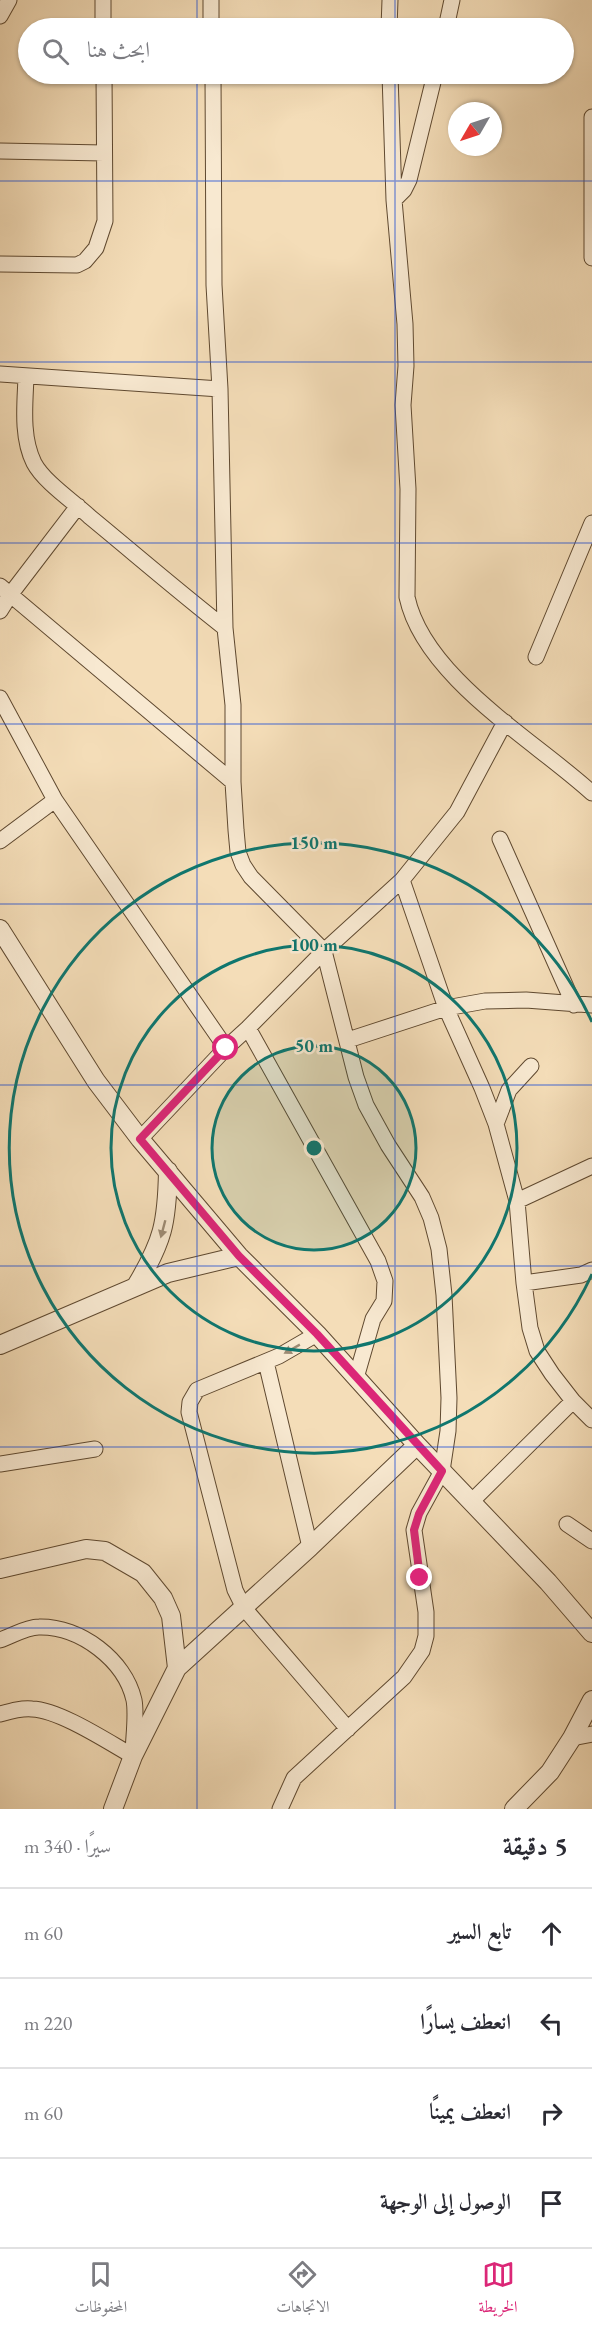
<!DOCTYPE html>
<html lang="ar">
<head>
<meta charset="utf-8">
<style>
	:root { --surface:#fff; --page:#f7f7f7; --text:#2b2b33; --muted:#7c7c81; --line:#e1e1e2; --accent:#db2777 }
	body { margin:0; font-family:"EB Garamond",Amiri,serif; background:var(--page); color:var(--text); direction:rtl }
	.compass { position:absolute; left:448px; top:102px; width:54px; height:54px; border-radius:50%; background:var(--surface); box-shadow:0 2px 4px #0004; rotate:231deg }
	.stop { position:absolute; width:18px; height:18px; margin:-14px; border:4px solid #db2777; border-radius:50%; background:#fff }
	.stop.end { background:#db2777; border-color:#fff; box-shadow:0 2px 6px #0008 }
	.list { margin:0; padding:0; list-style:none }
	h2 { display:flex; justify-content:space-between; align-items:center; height:78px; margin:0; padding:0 24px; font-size:26px }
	h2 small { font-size:20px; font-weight:400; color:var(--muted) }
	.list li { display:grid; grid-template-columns:39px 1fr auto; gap:18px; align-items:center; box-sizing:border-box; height:90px; padding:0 24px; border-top:2px solid var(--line) }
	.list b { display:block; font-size:22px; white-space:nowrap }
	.list em { font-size:20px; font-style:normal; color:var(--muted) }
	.icon { flex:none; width:33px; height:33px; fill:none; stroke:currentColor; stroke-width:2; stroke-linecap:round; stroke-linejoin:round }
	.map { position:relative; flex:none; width:592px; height:1809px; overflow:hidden; direction:ltr }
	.search { position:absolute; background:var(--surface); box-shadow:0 2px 4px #0004; left:18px; right:18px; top:18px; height:66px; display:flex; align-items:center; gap:15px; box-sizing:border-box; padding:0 21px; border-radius:33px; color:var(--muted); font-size:22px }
	.sheet { height:438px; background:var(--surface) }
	nav { display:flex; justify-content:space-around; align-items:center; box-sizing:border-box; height:84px; border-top:2px solid var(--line); background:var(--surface); font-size:16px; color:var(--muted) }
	nav a { display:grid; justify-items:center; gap:3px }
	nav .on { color:var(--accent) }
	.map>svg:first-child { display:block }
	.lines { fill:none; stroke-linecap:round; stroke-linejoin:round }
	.minor-casing { stroke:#5f4930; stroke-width:17 }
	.tertiary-casing { stroke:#5f4930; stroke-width:20 }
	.minor { stroke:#f8e9d1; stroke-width:15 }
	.tertiary { stroke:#f8e9d1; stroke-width:18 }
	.oneway { fill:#9d8b74 }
	.route { stroke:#db2777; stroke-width:8 }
	.grid { fill:none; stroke:#1d4ed8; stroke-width:1.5; stroke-opacity:0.55 }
	.ring { fill:none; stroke:#0f766e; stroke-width:3 }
	.centre { fill:#0f766e; stroke:#f8e9d1; stroke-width:3 }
	.ring-label { font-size:18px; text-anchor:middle; font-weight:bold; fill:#0f766e; stroke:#f8e9d1; stroke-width:5; stroke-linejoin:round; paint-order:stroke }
</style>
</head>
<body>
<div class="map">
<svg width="592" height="1809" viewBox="0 0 592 1809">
	<rect width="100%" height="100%" fill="#f4ddb8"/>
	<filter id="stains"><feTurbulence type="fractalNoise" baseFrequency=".00333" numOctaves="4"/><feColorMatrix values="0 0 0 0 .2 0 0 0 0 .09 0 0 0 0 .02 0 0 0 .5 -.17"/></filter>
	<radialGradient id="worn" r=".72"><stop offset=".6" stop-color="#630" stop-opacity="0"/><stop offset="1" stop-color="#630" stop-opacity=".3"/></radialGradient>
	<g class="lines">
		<defs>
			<path id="minor" d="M103 0V28
				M211 0V28
				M0 16 9 0
				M389 28 390 0
				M446 28 452 0
				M213 74 214 285 220 389 225 628 233 705V782L236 830 238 852 243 865 251 877 324 951 356 1077 366 1105 388 1145 422 1197 431 1218 439 1249 444 1295 449 1398 448 1431 442 1471 419 1513 414 1530 426 1612V1636L422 1651 404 1677 294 1778 280 1809
				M390 74 394 200 405 324 406 366 403 405 408 489 407 597C424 677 534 740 592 793
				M592 117V258
				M0 151 104 153
				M394 200 404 190 409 180 435 74
				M0 264 77 265 85 261 96 248 105 221 104 74
				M0 374 220 389
				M26 377C25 404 21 437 34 463 44 482 74 502 90 517 135 554 179 592 225 628
				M0 586 233 782
				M0 611 10 595 78 506
				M536 657 592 523
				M0 698 55 800 0 841
				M55 800 226 1048
				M500 839 574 1005
				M402 880 446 1008 482 1088 496 1124
				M248 1028 378 1261 385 1281 384 1301 373 1319 356 1378
				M348 1040 446 1008 485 1001 526 1000 592 1005
				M531 1066 509 1090 496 1124 517 1201 524 1283 530 1328 537 1351 552 1374 573 1401 592 1420
				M140 1139 226 1048 248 1028 324 951 402 880 457 812 505 722
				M517 1201 592 1166
				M524 1283 581 1275 592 1270
				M317 1334 279 1356 197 1390 190 1402 189 1412 235 1590 244 1608 348 1729
				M266 1362 310 1547
				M0 1464 95 1449
				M472 1501 573 1401
				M567 1524 592 1541
				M0 1640C12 1636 26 1627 39 1627 80 1626 125 1660 134 1700 137 1716 133 1739 133 1756 108 1742 60 1710 32 1709 21 1708 11 1711 0 1714
				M572 1738 592 1734"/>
			<path id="tertiary" d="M0 929 96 1081 140 1139 239 1256 317 1334 417 1445 548 1582 592 1633
				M136 1286C163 1241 167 1223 168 1171
				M0 1345 168 1273 239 1256
				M0 1569 86 1549 105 1551 143 1573 163 1598 171 1616 177 1668 133 1756 113 1809
				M177 1668 310 1547 417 1445
				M514 1809 550 1772 572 1738 592 1700"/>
		</defs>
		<use href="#minor" class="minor-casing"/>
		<use href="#tertiary" class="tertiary-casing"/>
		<use href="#minor" class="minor"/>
		<use href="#tertiary" class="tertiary"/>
	</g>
	<defs><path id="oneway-solid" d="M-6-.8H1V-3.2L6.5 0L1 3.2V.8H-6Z" transform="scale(1.5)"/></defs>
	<g class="oneway">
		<use href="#oneway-solid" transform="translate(163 1229) rotate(105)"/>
		<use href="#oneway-solid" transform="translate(292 1349) rotate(151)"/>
	</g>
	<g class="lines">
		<path class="route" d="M226 1048 140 1139 239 1256 317 1334 442 1471 419 1514 414 1530 420 1578"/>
	</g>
	<path class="grid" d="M197 0V28M395 0V28M197 74V1809M395 74V1809M0 181H592M0 362H592M0 543H592M0 724H592M0 904H592M0 1085H592M0 1266H592M0 1447H592M0 1628H592"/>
	<circle cx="314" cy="1148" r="102" fill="#0f766e" fill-opacity=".12"/>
	<g class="ring">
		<circle cx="314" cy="1148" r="102"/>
		<circle cx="314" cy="1148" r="203"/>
		<path d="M592 1274A305 305 0 1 1 592 1022"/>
	</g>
	<circle cx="314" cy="1148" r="9" class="centre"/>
	<g class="ring-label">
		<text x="314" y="849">150 m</text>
		<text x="314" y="951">100 m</text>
		<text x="314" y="1052">50 m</text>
	</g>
	<rect width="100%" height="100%" filter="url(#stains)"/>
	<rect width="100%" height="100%" fill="url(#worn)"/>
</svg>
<svg class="compass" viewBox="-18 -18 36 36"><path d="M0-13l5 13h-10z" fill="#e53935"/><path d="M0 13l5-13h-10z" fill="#7c7c81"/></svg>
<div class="stop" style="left:226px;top:1048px"></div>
<div class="stop end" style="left:420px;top:1578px"></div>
<div class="search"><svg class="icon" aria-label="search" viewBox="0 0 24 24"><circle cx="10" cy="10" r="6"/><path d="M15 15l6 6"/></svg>ابحث هنا</div>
</div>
<section class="sheet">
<h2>5 دقيقة<small>سيرًا · 340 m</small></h2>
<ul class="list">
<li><svg class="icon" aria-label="ahead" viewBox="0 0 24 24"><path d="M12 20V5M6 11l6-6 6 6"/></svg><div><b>تابع السير</b></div><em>60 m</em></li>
<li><svg class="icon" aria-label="left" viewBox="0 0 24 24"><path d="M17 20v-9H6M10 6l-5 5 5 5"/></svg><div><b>انعطف يسارًا</b></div><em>220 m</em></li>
<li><svg class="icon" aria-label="right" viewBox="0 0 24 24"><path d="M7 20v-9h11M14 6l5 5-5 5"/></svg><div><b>انعطف يمينًا</b></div><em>60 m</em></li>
<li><svg class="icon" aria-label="arrive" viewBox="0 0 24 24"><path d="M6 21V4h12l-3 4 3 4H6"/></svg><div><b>الوصول إلى الوجهة</b></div></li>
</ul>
</section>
<nav>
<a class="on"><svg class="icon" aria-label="map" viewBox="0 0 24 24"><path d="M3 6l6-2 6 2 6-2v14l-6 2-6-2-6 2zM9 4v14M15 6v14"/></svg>الخريطة</a>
<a><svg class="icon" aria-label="directions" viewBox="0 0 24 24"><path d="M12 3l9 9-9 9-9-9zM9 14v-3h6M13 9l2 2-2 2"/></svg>الاتجاهات</a>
<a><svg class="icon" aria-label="saved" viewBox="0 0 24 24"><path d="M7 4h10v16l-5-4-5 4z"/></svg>المحفوظات</a>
</nav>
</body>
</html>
